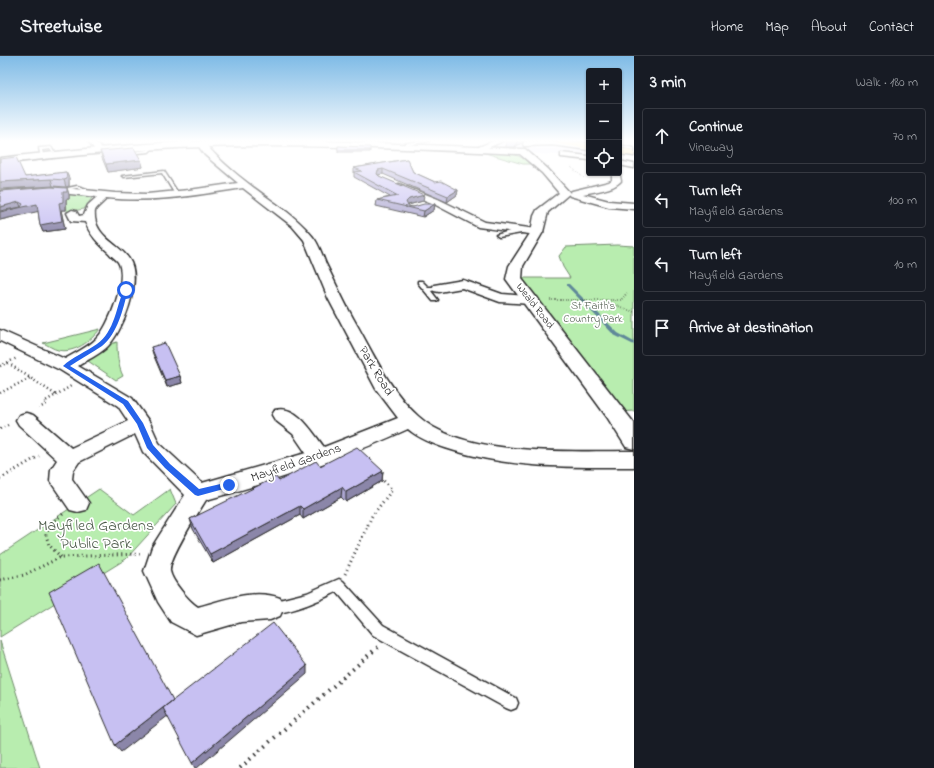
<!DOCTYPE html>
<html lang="en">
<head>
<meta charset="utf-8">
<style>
	:root { --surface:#171b24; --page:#242831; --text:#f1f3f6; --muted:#9ea1a6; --line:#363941 }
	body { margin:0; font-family:"Indie Flower",sans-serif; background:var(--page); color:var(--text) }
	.controls { position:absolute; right:12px; top:12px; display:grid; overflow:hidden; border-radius:4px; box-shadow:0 1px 3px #0004 }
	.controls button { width:36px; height:36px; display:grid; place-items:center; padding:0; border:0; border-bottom:1px solid var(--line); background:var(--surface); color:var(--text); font:20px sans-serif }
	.stop { position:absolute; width:12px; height:12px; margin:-9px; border:3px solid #2563eb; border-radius:50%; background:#fff }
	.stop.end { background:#2563eb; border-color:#fff; box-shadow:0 1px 4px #0008 }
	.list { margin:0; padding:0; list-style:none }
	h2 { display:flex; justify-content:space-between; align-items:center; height:52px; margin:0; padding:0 16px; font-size:17px }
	h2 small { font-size:13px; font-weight:400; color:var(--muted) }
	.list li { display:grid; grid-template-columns:26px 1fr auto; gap:12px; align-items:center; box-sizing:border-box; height:56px; margin:0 8px 8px; padding:0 8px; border:1px solid var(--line); border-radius:4px }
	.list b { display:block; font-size:15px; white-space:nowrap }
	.list p { margin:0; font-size:13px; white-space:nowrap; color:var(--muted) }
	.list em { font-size:13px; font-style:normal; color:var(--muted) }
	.icon { flex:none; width:22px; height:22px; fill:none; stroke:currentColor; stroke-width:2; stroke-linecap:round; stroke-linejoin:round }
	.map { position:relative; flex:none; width:634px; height:712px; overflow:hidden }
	header { display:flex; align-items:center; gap:24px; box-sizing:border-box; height:56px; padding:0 20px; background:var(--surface); border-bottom:1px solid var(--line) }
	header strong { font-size:19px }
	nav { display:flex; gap:22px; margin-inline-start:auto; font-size:14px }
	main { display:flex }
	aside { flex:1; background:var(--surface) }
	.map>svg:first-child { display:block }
	.built { fill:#eeecfb }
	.green { fill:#b8edaf; stroke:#728c6d }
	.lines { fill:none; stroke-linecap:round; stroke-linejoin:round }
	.stream { fill:#5f8899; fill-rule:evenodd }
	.service-casing { stroke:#2b2b2b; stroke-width:3 }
	.minor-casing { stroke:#2b2b2b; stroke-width:3 }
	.tertiary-casing { stroke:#2b2b2b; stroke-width:3 }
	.primary-casing { stroke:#2b2b2b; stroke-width:3 }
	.path-far4 { stroke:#2b2b2b; stroke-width:1; stroke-dasharray:0.5 1.5; stroke-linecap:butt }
	.path-far3 { stroke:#2b2b2b; stroke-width:2; stroke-dasharray:0.5 2; stroke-linecap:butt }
	.path-far2 { stroke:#2b2b2b; stroke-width:2.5; stroke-dasharray:1 3; stroke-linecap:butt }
	.path-far1 { stroke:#2b2b2b; stroke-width:3; stroke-dasharray:1 3.5; stroke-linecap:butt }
	.path { stroke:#2b2b2b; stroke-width:4; stroke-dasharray:1.5 5; stroke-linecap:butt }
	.service { fill:#fff; fill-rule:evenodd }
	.minor { fill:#fff; fill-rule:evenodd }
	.tertiary { fill:#fff; fill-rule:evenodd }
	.primary { fill:#fce080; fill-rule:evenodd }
	.wall { fill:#aba5d0; stroke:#2b2b2b }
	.shaded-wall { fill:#8b86a9; stroke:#2b2b2b }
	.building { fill:#c7c0f2; stroke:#2b2b2b }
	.route { fill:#2563eb }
	.labels { text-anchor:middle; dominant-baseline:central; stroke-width:3.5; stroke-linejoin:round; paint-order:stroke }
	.far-street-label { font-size:11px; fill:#2b2b2b; stroke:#fff }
	.far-park-label { font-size:11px; fill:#4e5c4c; stroke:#fff }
	.street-label { font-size:13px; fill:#2b2b2b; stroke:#fff }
	.near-park-label { font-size:16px; fill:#4e5c4c; stroke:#fff }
</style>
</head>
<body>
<header>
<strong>Streetwise</strong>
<nav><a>Home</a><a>Map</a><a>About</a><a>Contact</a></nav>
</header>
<main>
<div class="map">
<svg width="634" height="712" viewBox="0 0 634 712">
	<rect width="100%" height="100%" fill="#fff"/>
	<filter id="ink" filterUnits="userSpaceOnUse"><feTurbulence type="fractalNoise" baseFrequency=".025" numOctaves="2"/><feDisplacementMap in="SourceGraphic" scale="8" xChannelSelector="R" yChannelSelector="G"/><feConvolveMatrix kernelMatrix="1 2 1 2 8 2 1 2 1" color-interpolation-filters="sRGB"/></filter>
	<g filter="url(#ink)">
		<path class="built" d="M505 85H570L568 86 589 90V101L486 94Z"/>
		<path class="green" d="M478 95C497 96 515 94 531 108H523Z
			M53 137 76 138 92 142 84 153 67 156 66 143H69V138L42 142Z
			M617 189 634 190V355L615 356 532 244 522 222H570L563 211 559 200 566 191Z
			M100 273C91 285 74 298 58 294 53 293 48 289 43 287Z
			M117 286C117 298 118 310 123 320L116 324 88 305 89 300 102 291Z
			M99 433 134 459 170 433 176 448 126 503 0 581V499Z
			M0 585 40 712H0Z"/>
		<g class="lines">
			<path class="stream" d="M567 228H569L618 277 634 286V289L614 279 567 230Z"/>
			<defs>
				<path id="service" d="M422 85H429L408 89 404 91 402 90 406 87Z
					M619 89 634 92V94L619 91Z
					M149 90 152 93 149 96 125 98 123 97 147 94Z
					M51 91 54 96H52L50 93 42 94 44 101 41 102 39 92Z
					M164 115 180 140H176L162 117 124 121 122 120Z
					M77 130 87 133V138H83V135L77 132 60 135 58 134Z
					M525 173 528 175 527 176 499 181 496 179 513 174Z
					M418 225H422L428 231H441V233L431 235 438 244 437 245H433L418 227Z
					M339 523 343 525 383 569 516 642 518 647 516 652 511 654 506 652 373 579 337 536C321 543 283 562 267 555L265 551 267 547 307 537Z"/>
				<path id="minor" d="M88 85H95L104 94 100 96H97Z
					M493 85H503L481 95H478L474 93Z
					M198 86H204C223 110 250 129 275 147 289 157 302 167 313 181 319 188 322 199 326 208 335 226 343 244 353 262 372 295 389 334 418 360 463 402 575 395 634 395V411C571 411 516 413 455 395 438 390 421 384 408 373 343 403 275 425 206 444 198 457 168 503 170 515 172 526 189 545 198 551 223 544 255 532 280 542L284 551 280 560 270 564 241 566 196 579 171 566 158 546 144 515 152 491 185 439 143 396 135 378 79 406 73 415 72 423 89 447 86 454 78 456 70 454 50 425 51 413 57 404 19 369 16 364 19 359 26 357 33 359 71 392 128 365 118 350 60 314 0 285V274L65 303C75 297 88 291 96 283 109 271 128 222 118 206 116 203 111 200 109 197 98 187 90 179 85 166L71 165 67 157 72 154 76 155 79 160 84 159 88 149 97 141 53 136 0 141V135L53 131 115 137 147 138 189 134 238 127 205 99 197 88ZM243 132 292 170 304 184 328 242 376 333 398 362 324 391C313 377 297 348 275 354L272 359 275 364 293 378 306 397 202 427 159 387 150 367 132 342 78 310C87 304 98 299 106 292 123 277 143 223 129 203 119 188 98 182 95 162 95 158 94 156 96 153 99 149 104 146 107 142 153 147 198 139 243 132Z
					M561 97 589 100V104L561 101Z
					M619 105 634 108V112L619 109Z
					M619 115 621 125C613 134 595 135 583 138L609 145 634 147V153L609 151 570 140 568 138 572 135 609 126 612 124V117H619Z
					M399 128 438 143 485 166 537 173 543 176 537 179 478 171 432 147 396 133 394 131 396 129Z
					M463 224 502 238 537 241 539 244 537 247 532 248 500 246 462 232 439 236 434 235 432 232 434 229Z"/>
				<path id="tertiary" d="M202 85H322L525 93 548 113 570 137 548 156 543 176 523 210 522 223 634 367V393L626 391 607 361 506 223 509 210 531 176 534 160 537 154 559 137 542 117 520 98C414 93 308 88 202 91 134 93 67 100 0 108V102C67 94 134 88 202 85Z
					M527 85H561L589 88V94L552 89 524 90 523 88 524 86Z"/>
				<path id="primary" d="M554 85H572L589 87V93L558 88Z
					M619 92 634 94V100L619 98Z"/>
			</defs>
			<use href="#service" class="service-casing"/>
			<use href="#minor" class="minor-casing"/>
			<use href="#tertiary" class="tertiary-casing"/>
			<use href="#primary" class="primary-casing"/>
			<path class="path-far4" d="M571 111 584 122"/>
			<path class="path-far3" d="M550 244H621L627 237
				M605 245 634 256"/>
			<path class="path-far2" d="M8 307 56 339 44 346 47 348 39 352
				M0 310 17 302
				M0 337 30 322
				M56 339 71 330
				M0 373 8 369"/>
			<path class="path-far1" d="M0 423 39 400
				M61 501 49 489 46 479 50 469 63 458
				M345 518 372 460 392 434 380 421
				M0 524 24 519 61 501 140 498"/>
			<path class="path" d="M240 712 378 591"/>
			<use href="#service" class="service"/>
			<use href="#minor" class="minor"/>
			<use href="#tertiary" class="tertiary"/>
			<use href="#primary" class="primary"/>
		</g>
		<path class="wall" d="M506 85H524L515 91H506Z
			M338 90 370 94V96H338Z
			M100 95 141 104 143 111 108 116 102 102Z
			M407 103 413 116 435 126 458 134 457 139 447 146 383 118 378 119 379 120 423 145 408 149V150L413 151 435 148 434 154 423 161 376 150 377 144 390 141 354 121V112Z
			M66 116 69 122V130L66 131 53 130 25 121Z
			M67 132 69 139V143H66V154H61L65 173 43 176 40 169 38 155 0 164V135Z
			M151 291 180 320 182 327 167 331 153 298Z
			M320 410 383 415 382 425 346 446 341 441 303 463 300 459 213 507 193 473 190 463 279 425Z"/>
		<path class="shaded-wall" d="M517 85H524L515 91Z
			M141 104 143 111 108 116 106 108Z
			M383 113V118L378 119 377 118 378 114Z
			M66 116 69 122V130L66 131 64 124Z
			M51 123 53 130 0 133V126Z
			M67 132 69 139V143H66V154H61L65 173 43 176 40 169 59 147 63 136Z
			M458 134 457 139 447 146 448 140Z
			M424 139 423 145 408 149 406 152V146L409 143Z
			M19 146 21 151 37 148 40 155 0 164V151Z
			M435 148 434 154 423 161 424 155Z
			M180 320 182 327 167 331 165 324Z
			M383 415 382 425 346 446V436Z
			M342 431 341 441 303 463V453Z
			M300 450V459L213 507 210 498Z
			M307 610V618L197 712H195L192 707Z
			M173 644 178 652 121 696 115 689Z"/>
		<path class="building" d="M338 90 370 91V94H338Z
			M134 92 141 104 106 108 100 95Z
			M16 101 25 121 66 116 67 123 64 124 51 123 0 126V103Z
			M407 103 413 116 435 126 441 125 458 134 448 140 383 113 378 114 377 118 379 120 424 139 409 143 406 146 408 150 413 151 424 148H435L424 155 377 144 398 140 354 116 362 115 354 112Z
			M51 131 67 132V136H63V146L59 147 62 165 40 169 37 148 0 156V155L21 151 23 148 19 146 0 151V135Z
			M165 287 180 320 165 324 151 291Z
			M357 391 383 415 346 436 342 431 303 453 300 450 210 498 190 463 276 421 279 425 316 405 320 410Z
			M99 507 173 644 115 689 49 536Z
			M273 567 307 610 192 707 163 652Z"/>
	</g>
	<linearGradient id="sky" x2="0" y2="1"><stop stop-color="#7fbbe6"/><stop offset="0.46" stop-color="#fff"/><stop offset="1" stop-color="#fff" stop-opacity="0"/></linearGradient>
	<rect width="634" height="184" fill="url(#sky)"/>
	<path class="route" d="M124 233 128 234C123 253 118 277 102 290 92 297 80 303 70 310L128 345 143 367 153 389 170 408 199 433 229 426 232 429 231 431 198 440 195 439 165 412 147 392 137 368 123 348 63 310C72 301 86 296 97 288 115 275 116 251 124 233Z"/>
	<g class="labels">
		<g class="far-street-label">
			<text transform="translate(535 250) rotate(52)">Weald Road</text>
		</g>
		<g class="far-park-label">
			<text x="593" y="250">St Faith's<tspan x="593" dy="13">Country Park</tspan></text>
		</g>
		<g class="street-label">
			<text transform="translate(376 315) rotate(59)">Park Road</text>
			<text transform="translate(296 407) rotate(-19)">Mayfield Gardens</text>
		</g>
		<g class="near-park-label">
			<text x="96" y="470">Mayfiled Gardens<tspan x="96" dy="18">Public Park</tspan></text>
		</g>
	</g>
</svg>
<div class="controls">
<button>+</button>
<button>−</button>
<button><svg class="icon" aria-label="locate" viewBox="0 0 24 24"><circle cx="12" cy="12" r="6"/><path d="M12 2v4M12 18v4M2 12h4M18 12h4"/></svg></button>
</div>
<div class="stop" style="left:126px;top:234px"></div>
<div class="stop end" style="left:229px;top:429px"></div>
</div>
<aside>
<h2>3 min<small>Walk · 180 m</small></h2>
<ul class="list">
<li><svg class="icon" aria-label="ahead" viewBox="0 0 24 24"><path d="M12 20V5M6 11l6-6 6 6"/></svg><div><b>Continue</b><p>Vineway</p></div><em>70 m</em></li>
<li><svg class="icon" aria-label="left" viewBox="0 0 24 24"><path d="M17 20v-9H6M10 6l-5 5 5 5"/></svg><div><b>Turn left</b><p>Mayfield Gardens</p></div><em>100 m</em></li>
<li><svg class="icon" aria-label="left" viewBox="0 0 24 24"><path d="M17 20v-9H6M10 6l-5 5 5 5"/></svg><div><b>Turn left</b><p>Mayfield Gardens</p></div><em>10 m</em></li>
<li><svg class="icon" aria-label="arrive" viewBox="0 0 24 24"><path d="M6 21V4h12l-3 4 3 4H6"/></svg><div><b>Arrive at destination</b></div></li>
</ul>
</aside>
</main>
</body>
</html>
